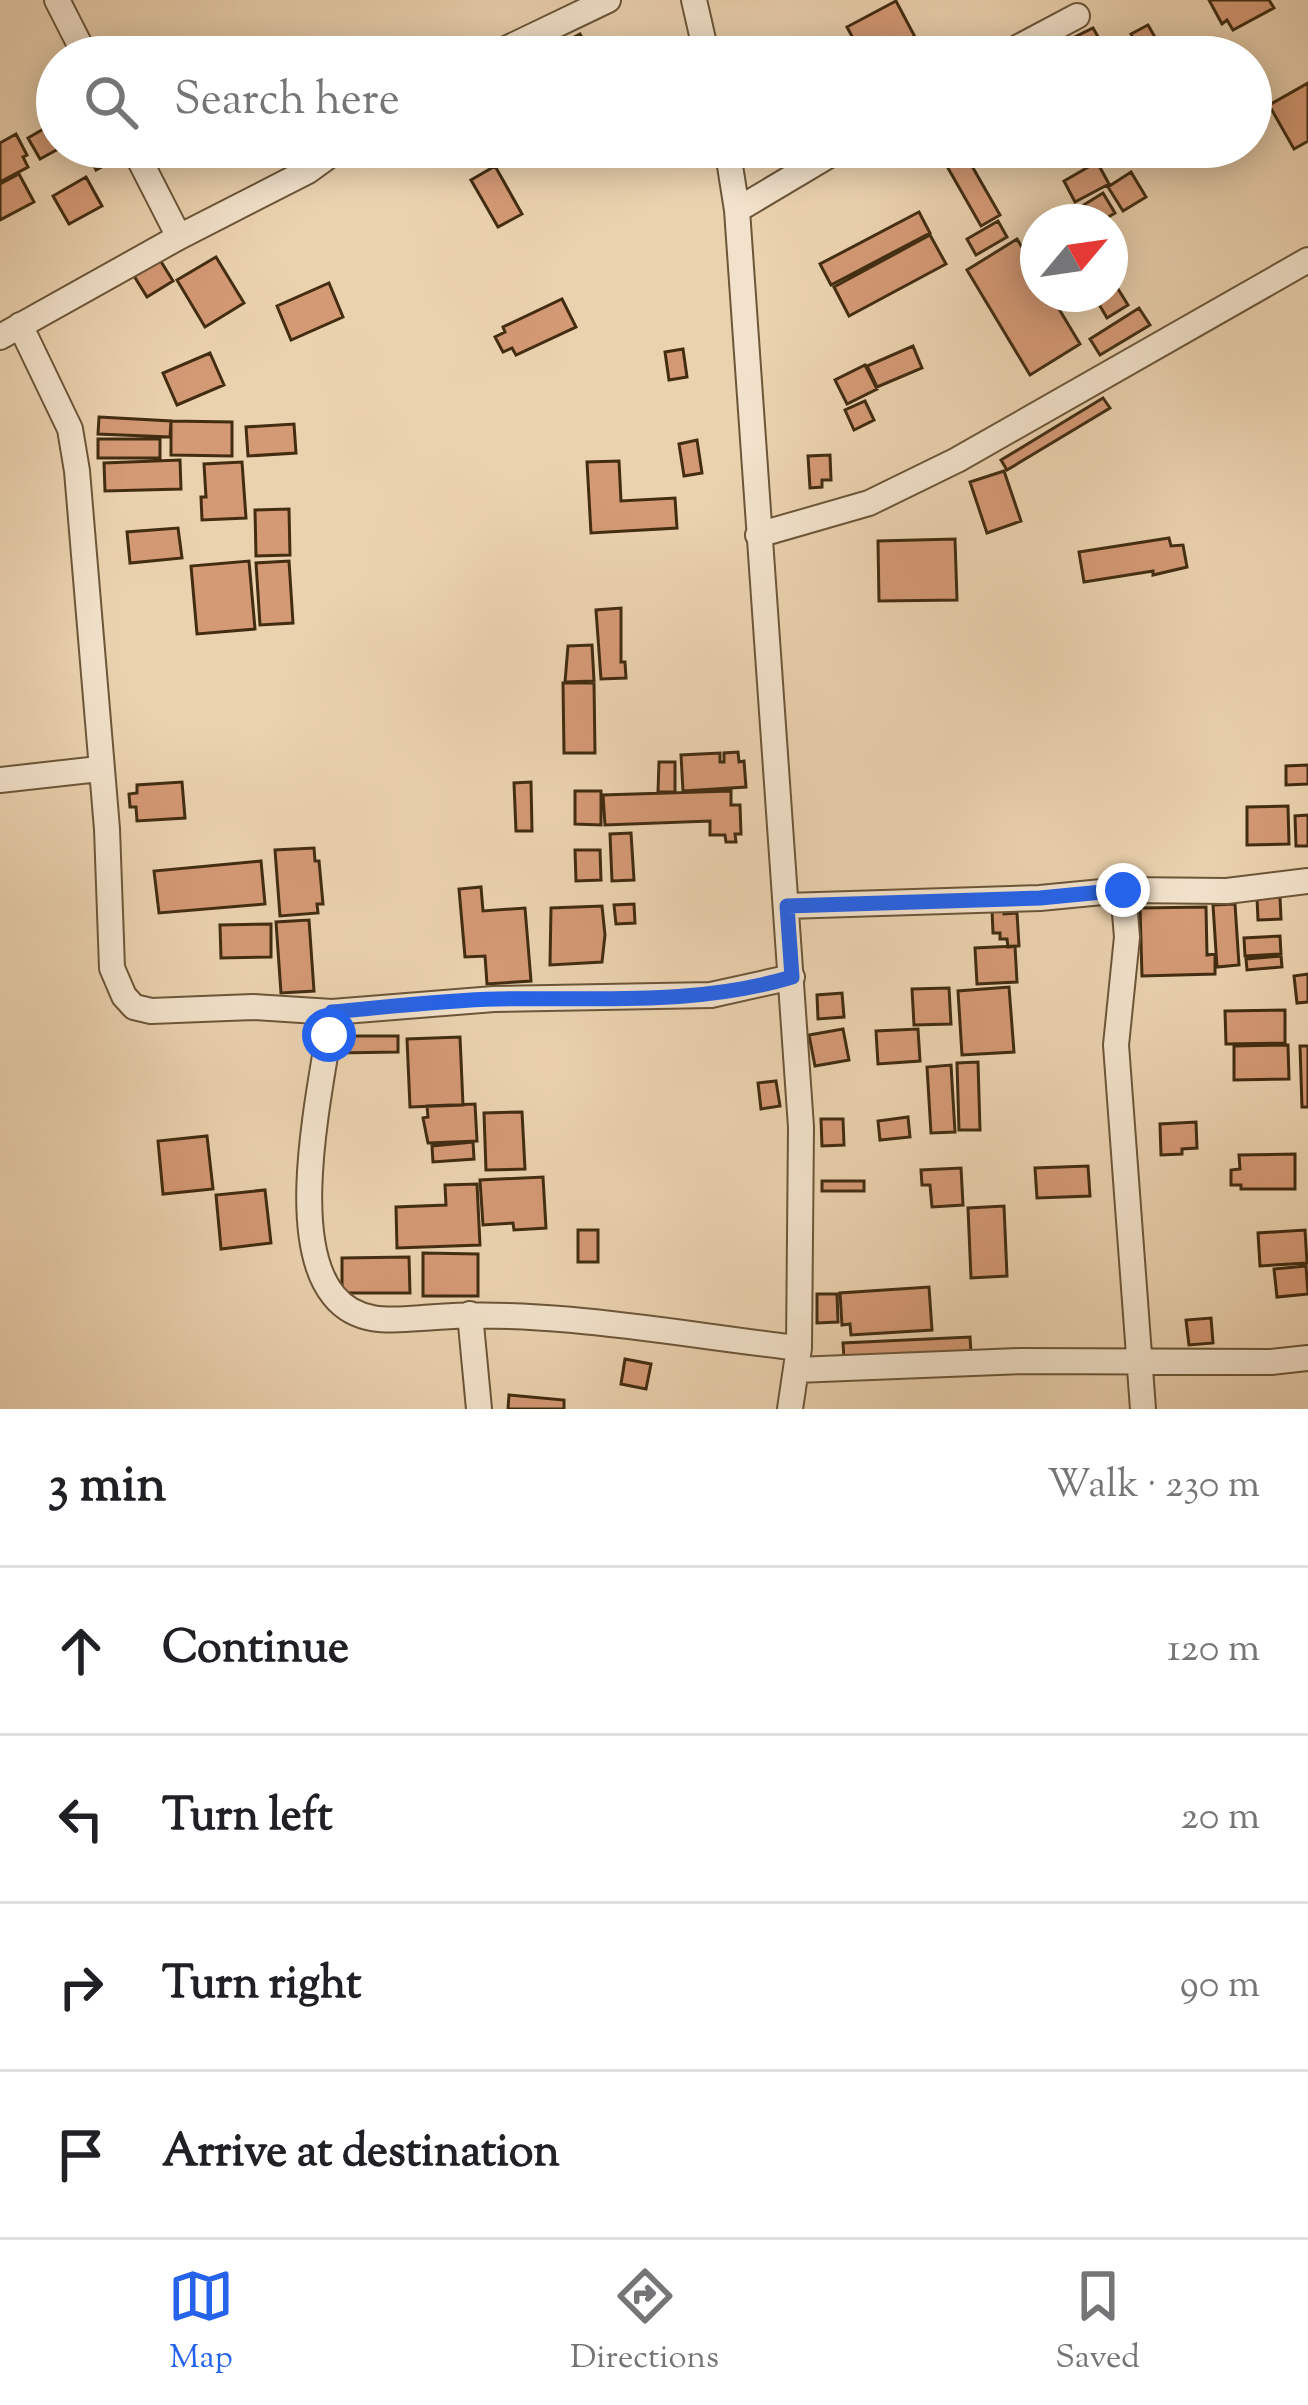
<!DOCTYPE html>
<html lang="en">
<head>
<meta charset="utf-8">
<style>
	:root { --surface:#fff; --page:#f6f6f6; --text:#202124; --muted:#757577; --line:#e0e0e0; --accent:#2563eb }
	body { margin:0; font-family:"Sorts Mill Goudy",serif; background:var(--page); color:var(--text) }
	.compass { position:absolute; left:1020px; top:204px; width:108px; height:108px; border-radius:50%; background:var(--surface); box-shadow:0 6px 30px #0003; rotate:61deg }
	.stop { position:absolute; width:36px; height:36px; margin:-27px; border:9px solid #2563eb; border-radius:50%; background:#fff }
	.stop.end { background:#2563eb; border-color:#fff; box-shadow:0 3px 12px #0008 }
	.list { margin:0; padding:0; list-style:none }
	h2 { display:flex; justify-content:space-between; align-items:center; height:156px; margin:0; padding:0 48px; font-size:51px }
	h2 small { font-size:39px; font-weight:400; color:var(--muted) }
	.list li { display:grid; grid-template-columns:78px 1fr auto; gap:36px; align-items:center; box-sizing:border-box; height:168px; padding:0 48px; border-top:3px solid var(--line) }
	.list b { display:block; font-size:45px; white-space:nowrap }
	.list em { font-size:39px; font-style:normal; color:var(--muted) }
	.icon { flex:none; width:66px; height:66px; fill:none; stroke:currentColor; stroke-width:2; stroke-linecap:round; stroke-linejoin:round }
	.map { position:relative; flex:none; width:1308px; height:1409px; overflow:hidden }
	.search { position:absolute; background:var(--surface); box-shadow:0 6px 30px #0003; left:36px; right:36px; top:36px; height:132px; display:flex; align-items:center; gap:30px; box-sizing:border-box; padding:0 42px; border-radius:66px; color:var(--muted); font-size:45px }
	.sheet { height:828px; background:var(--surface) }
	nav { display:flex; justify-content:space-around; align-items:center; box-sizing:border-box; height:168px; border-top:3px solid var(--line); background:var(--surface); font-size:33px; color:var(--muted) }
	nav a { display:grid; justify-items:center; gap:6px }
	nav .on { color:var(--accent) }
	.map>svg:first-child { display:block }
	.building { fill:#d49975; stroke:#422d11; stroke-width:3 }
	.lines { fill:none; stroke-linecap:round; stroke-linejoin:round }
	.minor-casing { stroke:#6c5638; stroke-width:28 }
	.minor { stroke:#f2e2cb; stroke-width:24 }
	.route { stroke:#2563eb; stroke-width:15 }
</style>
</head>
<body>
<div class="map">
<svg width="1308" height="1409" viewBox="0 0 1308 1409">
	<rect width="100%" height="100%" fill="#ebd2af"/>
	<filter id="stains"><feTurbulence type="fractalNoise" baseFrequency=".00167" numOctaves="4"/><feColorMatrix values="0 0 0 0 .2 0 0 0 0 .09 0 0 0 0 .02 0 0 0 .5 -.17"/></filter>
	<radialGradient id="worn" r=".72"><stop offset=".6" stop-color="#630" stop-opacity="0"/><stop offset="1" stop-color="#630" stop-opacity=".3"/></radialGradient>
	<path class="building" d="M1209 0H1269L1274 8 1233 30 1227 20 1222 24Z
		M896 1 924 54 863 57 847 27Z
		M1148 25 1160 46 1143 56 1131 34Z
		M1093 28 1105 49 1086 57 1075 37Z
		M580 34 593 57H537Z
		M1308 83V141L1294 149 1269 105Z
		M57 121V147H62L40 159 28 138Z
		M16 134 27 155 23 157 28 167 0 182V143Z
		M110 147 117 159 96 170 85 149Z
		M936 147H961L1000 215 981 226Z
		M1097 162 1109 184 1075 202 1064 181Z
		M495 166 522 214 498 227 471 180Z
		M1131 172 1146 197 1123 211 1108 187Z
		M19 174 34 202 0 220V184Z
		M86 177 102 206 69 224 53 196Z
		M1103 193 1115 213 1100 222H1091L1082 206Z
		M919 212 930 233 831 285 820 264Z
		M998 221 1007 237 976 255 967 239Z
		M930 235 946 264 849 316 834 287Z
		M1017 239 1038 274V294H1050L1080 344 1030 375 967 270Z
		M216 257 244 303 205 327 177 280Z
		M160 260 173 281 147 297 134 276Z
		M1110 276 1128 305 1107 318 1093 294H1110Z
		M329 283 343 317 291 340 277 306Z
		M562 299 576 327 516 355 512 348 503 352 495 337 505 332 503 327Z
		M1139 308 1150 325 1100 355 1090 339Z
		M913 346 922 368 877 387 867 366Z
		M683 349 687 377 669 380 665 352Z
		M210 353 224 385 177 405 163 373Z
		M865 365 877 389 847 404 835 380Z
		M1103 398 1110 408 1007 470 1001 460Z
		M865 401 874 420 854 430 845 410Z
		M99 417 171 421 170 437 98 434Z
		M171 421 232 422V456L171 455Z
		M294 424 296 453 248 456 246 427Z
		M98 439H160V458H98Z
		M697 440 702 473 684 476 679 444Z
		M830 455 831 480H822V487L810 488 808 456Z
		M180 460 181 489 105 491 104 463Z
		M619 461 621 501 675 498 677 528 591 533 587 462Z
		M242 462 246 518 202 520 201 497H206L204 464Z
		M1004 471 1021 521 987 533 970 482Z
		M289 509 290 555 256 556 255 510Z
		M178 528 182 558 130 563 127 532Z
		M1169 538 1171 546 1183 545 1187 567 1153 575V571L1084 582 1079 552Z
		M955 539 957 600 879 601 878 541Z
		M249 561 255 629 197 634 191 566Z
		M289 561 293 623 260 625 256 563Z
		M621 608V662H625L626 678 601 679 596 610Z
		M592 645 594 681 565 682 568 646Z
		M563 683H594L595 753H564Z
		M738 752 739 762 744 761 746 787 683 791 681 755 720 753V762H724V753Z
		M659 762H675V792H658Z
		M1308 765V784L1286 785V766Z
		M182 782 185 818 137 821 136 807H130L129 794 137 793V785Z
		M531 782 532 831H516L514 783Z
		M575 791H601V825L575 824Z
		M731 791V805H740L741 834H735L736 842H726L725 835H710V821L605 825 603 795Z
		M1288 806 1289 844 1247 845V807Z
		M1308 815V846H1296L1295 816Z
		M631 833 634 880 612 881 610 834Z
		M314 848 315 861H319L323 904H317L318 913 280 916 275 850Z
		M575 850H600L601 880 576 881Z
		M261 861 265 904 159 913 154 871Z
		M481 887 483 911 525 908 531 981 487 984 485 956 465 957 459 889Z
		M1280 897 1281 919 1258 920 1257 898Z
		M634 904 635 923 616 924 614 905Z
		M1235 904 1239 965 1217 967 1213 905Z
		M602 906 605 935 602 962 550 965 551 908Z
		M1206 907 1207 955 1215 954V974L1142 976 1140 908Z
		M1004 909V914L1017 913 1019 946 1008 947 1007 939H1000V933H993L992 910Z
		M309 920 314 991 281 993 276 922Z
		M271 924V957L221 958 220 925Z
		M1280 936 1281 954 1245 956 1244 938Z
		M1015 946 1017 982 977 984 975 948Z
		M1281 956 1282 967 1247 970 1246 959Z
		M1308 974V1002L1297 1003 1294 976Z
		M1009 987 1014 1052 962 1055 958 991Z
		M949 988 951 1024 914 1025 912 989Z
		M842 993 844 1017 818 1019 817 995Z
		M1285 1010V1043L1226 1044 1225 1011Z
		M843 1029 849 1060 815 1066 809 1035Z
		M918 1029 920 1061 878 1064 876 1031Z
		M335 1036H398V1052L335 1053Z
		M460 1037 463 1105 410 1107 407 1039Z
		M1288 1045 1289 1079 1234 1080V1046Z
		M1300 1046H1308V1107H1302Z
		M978 1062 980 1130H959L957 1063Z
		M951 1065 955 1132 931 1133 927 1067Z
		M776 1081 780 1106 761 1109 758 1083Z
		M475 1104 477 1141 428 1143 423 1118 428 1117 427 1106Z
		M522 1112 525 1169 486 1170 484 1113Z
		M908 1117 910 1137 880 1140 878 1121Z
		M821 1119H843L844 1145 822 1146Z
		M1196 1122 1197 1148 1182 1149V1154L1161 1155 1160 1124Z
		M207 1136 213 1189 163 1194 158 1141Z
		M473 1142 474 1159 433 1162 432 1146Z
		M1295 1154V1189H1241V1185H1231V1170L1240 1169 1239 1155Z
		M1088 1166 1090 1196 1037 1198 1035 1168Z
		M961 1168 963 1205 932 1207 930 1185H922L921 1170Z
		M543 1177 546 1228 514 1230 513 1223 483 1225 480 1180Z
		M822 1181H864V1191H822Z
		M477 1184 480 1245 397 1248 396 1207 446 1205 445 1185Z
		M265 1190 271 1243 221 1249 216 1195Z
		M1004 1206 1007 1276 971 1278 968 1208Z
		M578 1230H598V1262H578Z
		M1305 1230 1307 1263 1260 1266 1258 1233Z
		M423 1253 478 1254V1296H423Z
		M409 1257 410 1293H342V1258Z
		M1306 1266 1308 1294 1277 1297 1274 1269Z
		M929 1287 932 1330 851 1335 850 1324 842 1325 840 1293Z
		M817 1294H837L838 1322 817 1323Z
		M1211 1318 1213 1343 1189 1345 1186 1320Z
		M970 1337 971 1353 844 1359 843 1343Z
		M625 1359 651 1364 646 1389 621 1384Z
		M509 1395 564 1400V1409H508Z"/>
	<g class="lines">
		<defs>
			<path id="minor" d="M57 0 86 57
				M694 0 707 57
				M489 57 608 0
				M1000 57 1077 16
				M133 147 179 237
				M727 147 737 210 801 1127 799 1348 790 1409
				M737 210 843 147
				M20 325 70 429 77 471 107 829 112 968 124 996 134 1007 151 1011 253 1007 332 1012 494 999 711 995 792 977
				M0 337 179 237 308 171 341 147
				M758 535 869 503 957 460 1308 260
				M0 780 99 769
				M1123 890 1127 937 1116 1045 1143 1409
				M786 906 1040 898 1123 890 1227 891 1308 881
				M332 1012C322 1085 285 1237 334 1296 360 1328 400 1319 436 1317 551 1309 683 1335 799 1348
				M470 1314 479 1409
				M796 1370 1021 1361 1271 1362 1308 1358"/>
		</defs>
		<use href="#minor" class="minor-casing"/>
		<use href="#minor" class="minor"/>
	</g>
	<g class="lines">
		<path class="route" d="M329 1035 332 1012C387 1007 443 1000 498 999 597 997 695 1006 792 977L787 906 1040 898 1123 890"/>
	</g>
	<rect width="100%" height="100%" filter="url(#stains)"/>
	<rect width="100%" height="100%" fill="url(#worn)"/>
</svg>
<svg class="compass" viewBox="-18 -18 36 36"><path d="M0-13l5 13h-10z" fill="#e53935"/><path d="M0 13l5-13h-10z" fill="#757577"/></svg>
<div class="stop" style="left:329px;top:1035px"></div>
<div class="stop end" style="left:1123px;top:890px"></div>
<div class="search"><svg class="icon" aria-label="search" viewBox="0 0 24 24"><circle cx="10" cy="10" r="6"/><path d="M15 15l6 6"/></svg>Search here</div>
</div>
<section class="sheet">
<h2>3 min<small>Walk · 230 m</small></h2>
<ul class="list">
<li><svg class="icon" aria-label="ahead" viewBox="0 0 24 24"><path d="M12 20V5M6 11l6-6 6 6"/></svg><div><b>Continue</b></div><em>120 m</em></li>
<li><svg class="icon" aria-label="left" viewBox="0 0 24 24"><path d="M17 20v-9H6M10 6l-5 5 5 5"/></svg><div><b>Turn left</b></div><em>20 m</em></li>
<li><svg class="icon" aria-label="right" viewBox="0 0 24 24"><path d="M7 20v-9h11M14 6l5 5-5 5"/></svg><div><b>Turn right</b></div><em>90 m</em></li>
<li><svg class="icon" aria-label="arrive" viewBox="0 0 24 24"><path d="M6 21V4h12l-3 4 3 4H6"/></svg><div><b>Arrive at destination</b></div></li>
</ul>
</section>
<nav>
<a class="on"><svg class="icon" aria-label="map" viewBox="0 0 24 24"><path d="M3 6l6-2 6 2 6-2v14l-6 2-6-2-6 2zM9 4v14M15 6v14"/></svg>Map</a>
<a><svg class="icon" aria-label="directions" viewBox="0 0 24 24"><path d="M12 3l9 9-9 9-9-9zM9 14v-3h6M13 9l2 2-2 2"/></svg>Directions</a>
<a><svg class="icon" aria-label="saved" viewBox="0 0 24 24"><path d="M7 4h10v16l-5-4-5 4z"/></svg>Saved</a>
</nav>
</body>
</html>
